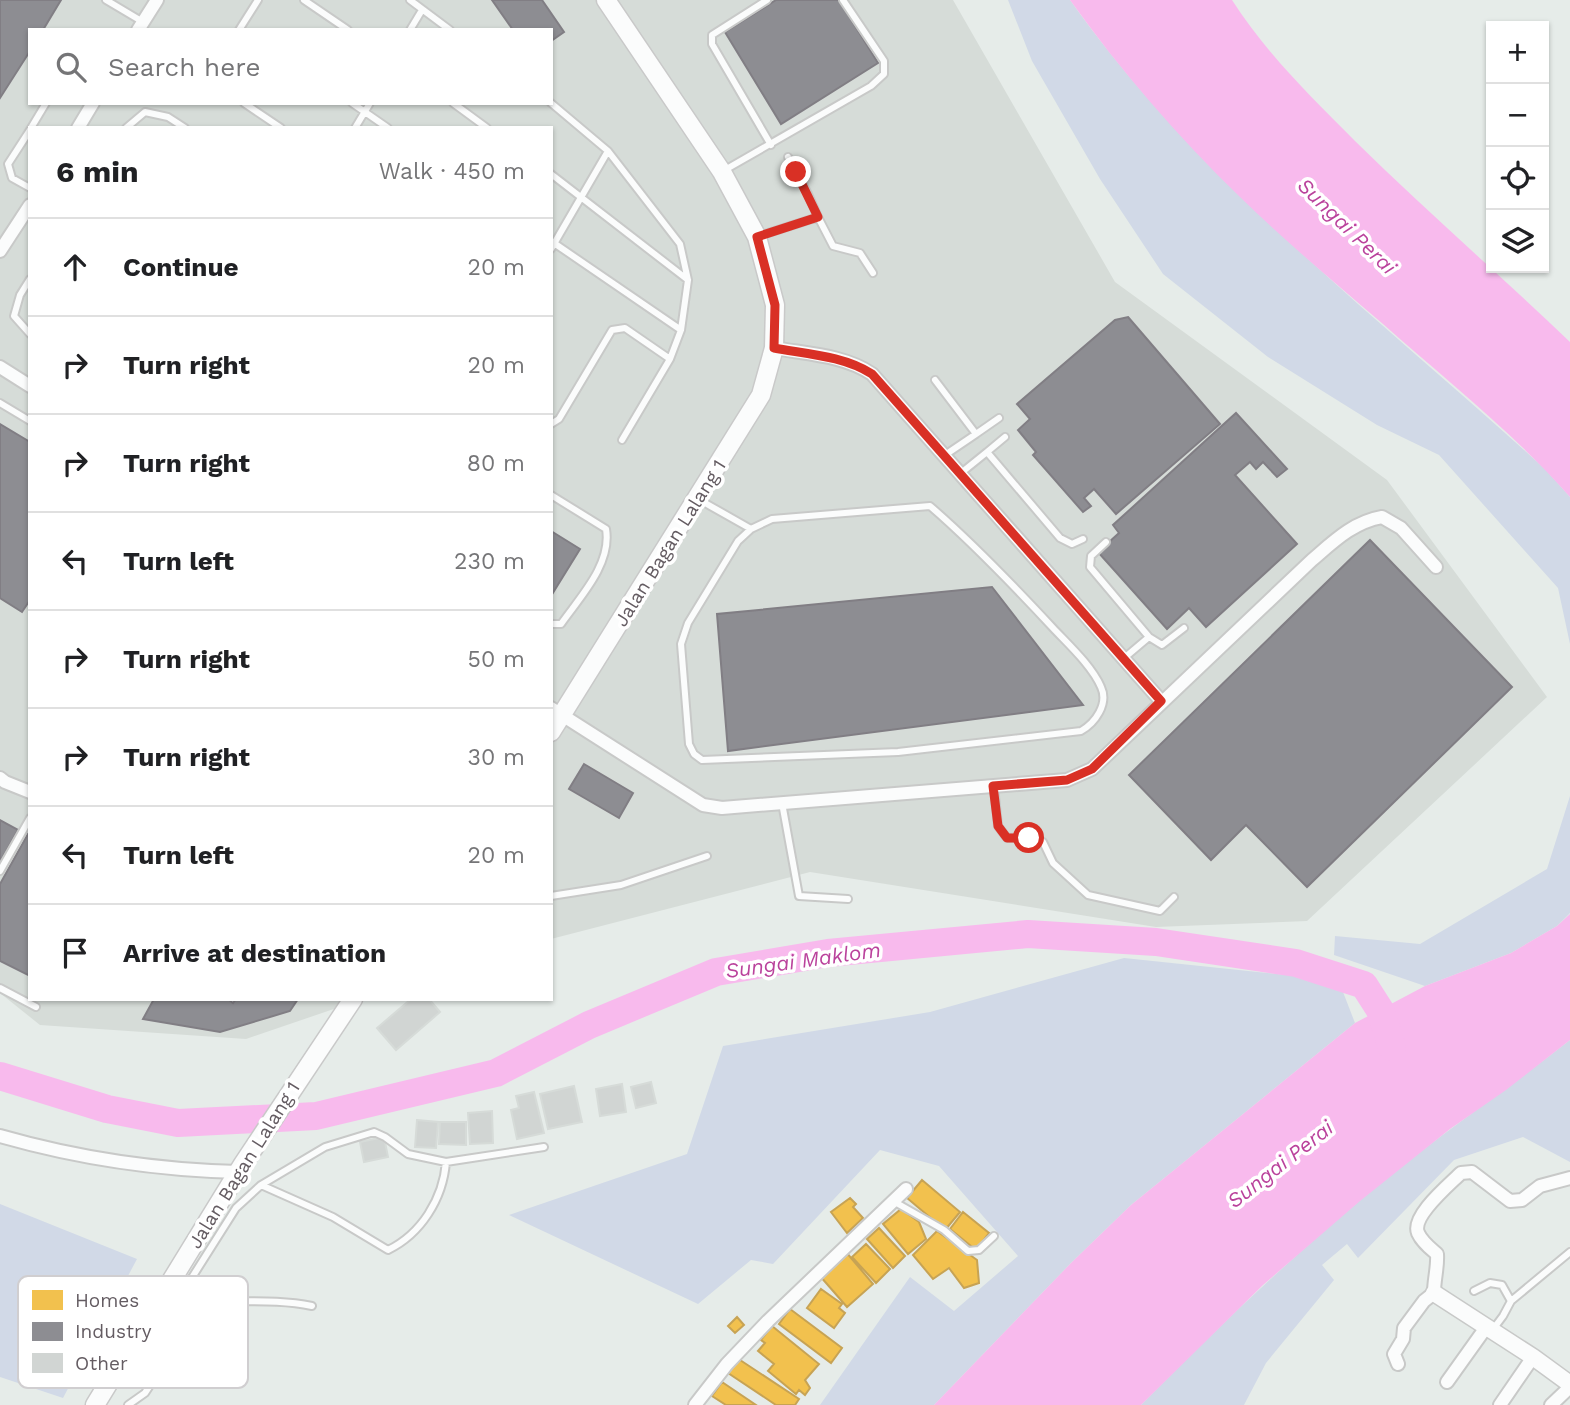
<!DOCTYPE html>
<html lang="en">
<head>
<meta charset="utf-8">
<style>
	:root { --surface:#fff; --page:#f2f2f2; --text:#202124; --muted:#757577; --line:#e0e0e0 }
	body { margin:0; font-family:"Work Sans",sans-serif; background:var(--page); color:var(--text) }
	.controls { position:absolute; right:21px; top:21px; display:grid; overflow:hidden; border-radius:0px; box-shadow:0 2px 5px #0004 }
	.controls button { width:63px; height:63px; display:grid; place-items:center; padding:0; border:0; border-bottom:2px solid var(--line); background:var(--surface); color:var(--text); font:35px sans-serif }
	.stop { position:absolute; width:21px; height:21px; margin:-16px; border:5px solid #d93025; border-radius:50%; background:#fff }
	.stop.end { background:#d93025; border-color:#fff; box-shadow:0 2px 7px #0008 }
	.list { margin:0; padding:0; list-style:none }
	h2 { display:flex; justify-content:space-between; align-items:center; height:91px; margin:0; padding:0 28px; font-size:30px }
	h2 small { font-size:23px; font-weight:400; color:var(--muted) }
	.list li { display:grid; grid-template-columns:46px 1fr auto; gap:21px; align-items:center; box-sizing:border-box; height:98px; padding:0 28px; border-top:2px solid var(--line) }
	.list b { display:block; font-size:26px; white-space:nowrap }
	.list em { font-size:23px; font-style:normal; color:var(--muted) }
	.icon { flex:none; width:38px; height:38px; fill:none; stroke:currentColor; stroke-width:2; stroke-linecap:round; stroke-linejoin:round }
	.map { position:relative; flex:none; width:1570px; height:1405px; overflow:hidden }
	.search { position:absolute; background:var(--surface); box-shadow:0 2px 5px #0004; left:28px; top:28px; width:525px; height:77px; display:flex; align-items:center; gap:18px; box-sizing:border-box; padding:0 24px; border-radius:0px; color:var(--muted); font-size:26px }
	.panel { position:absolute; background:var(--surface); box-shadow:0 2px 5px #0004; left:28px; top:126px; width:525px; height:875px; border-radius:0px }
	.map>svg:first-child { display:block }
	.industrial { fill:#d6dcd8; fill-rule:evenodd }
	.green { fill:#d1d9e7 }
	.water { fill:#f8baed }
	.homes { fill:#f2c14e; stroke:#c7a354; stroke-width:2 }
	.industry { fill:#8d8d92; stroke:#817e84; stroke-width:2 }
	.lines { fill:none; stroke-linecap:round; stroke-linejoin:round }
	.river { stroke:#f8baed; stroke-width:28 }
	.building { fill:#d1d5d3; stroke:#d6dbd8; stroke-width:2 }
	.service-casing { stroke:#c8c9c8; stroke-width:10 }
	.minor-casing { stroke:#c8c9c8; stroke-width:16 }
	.tertiary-casing { stroke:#c8c9c8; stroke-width:19 }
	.secondary-casing { stroke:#c9c9c9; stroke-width:21 }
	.service { stroke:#fbfcfc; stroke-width:6 }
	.minor { stroke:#fbfcfc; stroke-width:12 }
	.tertiary { stroke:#fbfcfc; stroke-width:16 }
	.secondary { stroke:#fbfcfc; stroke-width:18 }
	.route { stroke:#d93025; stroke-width:9 }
	.labels { text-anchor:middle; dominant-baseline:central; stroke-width:7; stroke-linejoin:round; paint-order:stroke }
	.street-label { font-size:19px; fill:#645c62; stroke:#fff }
	.water-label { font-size:21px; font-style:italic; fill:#ba429c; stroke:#fff }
	.key { fill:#fff; stroke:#d0ced0; stroke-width:2 }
	.key-label { font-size:19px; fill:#645c62 }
</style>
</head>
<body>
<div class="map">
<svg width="1570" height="1405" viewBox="0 0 1570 1405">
	<rect width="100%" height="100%" fill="#e6ece9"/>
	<path class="industrial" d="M0 0H953L1115 282 1387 480 1547 697 1307 921 1156 927 810 872 551 939V128H30V999H363L246 1039 40 1025 0 993ZM30 30H551V103H30Z"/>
	<path class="green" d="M1008 0H1070C1200 183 1381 319 1545 469L1570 497V644L1558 588 1439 455 1377 425 1268 357 1163 274 1100 179 1032 61Z
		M1570 796V913L1557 926 1511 953 1425 986 1334 955 1335 936 1420 944 1547 869Z
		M1124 958 1305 977 1343 992 1355 1023 1131 1205 1071 1263 934 1405H820L910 1277 954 1311 1018 1256 939 1166 880 1150 773 1264 751 1260 698 1304 509 1215 687 1154 723 1046 930 1012Z
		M1570 1040V1162L1523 1137 1454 1160 1358 1258 1347 1244 1322 1265 1334 1280 1266 1363 1244 1405H1141C1211 1334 1282 1266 1358 1202 1426 1144 1500 1095 1570 1040Z
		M0 1204 137 1259 63 1398 0 1377Z"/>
	<path class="water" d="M1070 0H1232C1266 53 1310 96 1355 141 1425 210 1499 274 1570 342V497C1514 433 1446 380 1383 324 1335 283 1285 241 1240 197 1178 137 1120 70 1070 0Z
		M1570 914V1040L1506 1090 1450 1129 1360 1201 1263 1285 1141 1405H934L1071 1263 1131 1205 1355 1023 1425 986 1511 953 1557 926Z"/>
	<path class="homes" d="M922 1180 960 1212 945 1230 907 1198Z
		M850 1198 856 1204 853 1207 863 1218 847 1233 831 1212Z
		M901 1209 919 1222 926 1239 908 1254 883 1224Z
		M963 1212 989 1233 976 1250 950 1229Z
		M879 1228 905 1256 893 1268 867 1239Z
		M937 1231 977 1260 979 1283 964 1288 949 1268 933 1279 913 1255Z
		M866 1244 890 1269 876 1283 852 1257Z
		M846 1252 873 1284 847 1307 820 1276Z
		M821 1289 842 1304 839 1308 845 1313 834 1328 807 1308Z
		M790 1309 842 1348 831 1363 779 1324Z
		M737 1317 744 1325 735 1333 728 1326Z
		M772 1326 819 1364 805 1380 810 1388 805 1395 799 1390 796 1394 768 1371 774 1364 758 1351 765 1343 761 1340Z
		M737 1358 799 1399 795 1405H776L728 1373Z
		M722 1382 756 1405H726L712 1396Z"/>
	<path class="industry" d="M0 0H61L43 30H30V51L0 98Z
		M492 0H542L564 32 551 41V30H513Z
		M776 0H839L878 63 781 124 725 32Z
		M1128 317 1220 424 1116 514 1094 489 1084 498 1091 506 1083 512 1033 455 1036 452 1018 430 1030 419 1017 404 1115 320Z
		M1236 413 1287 469 1277 477 1263 462 1256 469 1250 462 1235 475 1297 544 1206 627 1189 608 1167 629 1098 552 1119 533 1113 525Z
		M0 424 30 442V600L22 612 0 598Z
		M551 531 580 549 551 596Z
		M1370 540 1512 687 1307 887 1246 825 1211 860 1129 775Z
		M992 587 1083 705 728 751 717 614Z
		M584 764 633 793 619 818 569 789Z
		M0 820 18 830 0 862Z
		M28 834 30 835V976L0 961V884Z
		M154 999H228L233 1003 236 999H298L290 1011 220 1032 143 1019Z"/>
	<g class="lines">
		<path class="river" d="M0 1076 107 1109 178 1123 316 1116 496 1073 589 1025 716 972 828 953 1028 934 1156 942 1296 963 1364 985 1380 1010 1392 1047"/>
	</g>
	<path class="building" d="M411 999H429L440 1012 396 1050 377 1028Z
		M651 1082 656 1103 636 1108 631 1087Z
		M622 1084 626 1112 600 1116 596 1089Z
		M574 1086 582 1122 548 1129 540 1094Z
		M534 1092 544 1133 517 1139 511 1110 519 1108 516 1096Z
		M492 1111 493 1143 470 1144 468 1113Z
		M417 1120 438 1122 436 1148 415 1147Z
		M440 1122H466V1145L439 1144Z
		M384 1137 388 1157 364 1162 360 1142Z"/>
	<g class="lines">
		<defs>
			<path id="service" d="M106 0 143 22
				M304 0 348 30
				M410 0 450 30
				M767 0 712 35V44L771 145
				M239 30 258 0
				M410 30 422 10
				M244 103 281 128
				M352 103 388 128
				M453 103 487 128
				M551 103 608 151 680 244 688 280 681 330 670 359
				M31 128 46 103
				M126 128 145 112 168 117 185 128
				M355 128 370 103
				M30 130 8 164 12 178 30 188
				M788 157 808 194 818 217
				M723 171 871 86 884 74V61L843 0
				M551 174 688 280
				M759 236 818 217 833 246 860 253 873 273
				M551 241 681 330
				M551 249 608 151
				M30 279 20 295 14 316 30 334
				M935 380 976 434 945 455
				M0 403 30 421
				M551 424 559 419 612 330 625 328 670 359 622 440
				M976 434 999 418
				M987 452 1005 437
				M961 473 987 452 1060 538 1072 544 1083 539
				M551 495 606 529C612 564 580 597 561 624H551
				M698 499 751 529
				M930 506C974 544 1014 586 1053 628 1068 644 1092 666 1101 687 1109 704 1095 723 1081 731L898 752 702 760 694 754 689 744 681 644 688 623 738 541 751 529 772 519Z
				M1106 542 1091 556 1090 567 1149 637 1123 659
				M1149 637 1162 645 1184 628
				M994 786 998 826 1007 838 1029 837 1043 842 1053 863 1088 895 1160 911 1174 897
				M782 803 799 896 848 899
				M0 871 30 818
				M551 896 621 885 707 856
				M0 988 36 1007
				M261 1185 333 1217 388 1250C421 1234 443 1199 446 1162
				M893 1201 944 1230 968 1251 979 1250 994 1236
				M170 1290 186 1287 236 1208 261 1185 325 1147 374 1132 385 1137 408 1154 446 1162 544 1147
				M1474 1291 1490 1283 1502 1285 1511 1301
				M1494 1328 1503 1316 1511 1301 1570 1252
				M128 1405 145 1393 197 1314 213 1301C246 1302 279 1299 312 1306"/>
			<path id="minor" d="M138 30 157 0
				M78 128 93 103
				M0 251 30 205
				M774 348C807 354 844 355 872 374L1161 701
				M0 367 30 386
				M551 708 703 805 722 808 1067 780 1092 769 1312 560C1333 542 1353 522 1382 517L1401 528 1436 567
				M0 778 5 782 30 792
				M0 1136C77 1158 158 1170 238 1172
				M1398 1364 1394 1354 1403 1339 1404 1328 1424 1301 1434 1293C1434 1279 1438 1267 1437 1254 1430 1248 1422 1242 1418 1233 1411 1216 1449 1185 1461 1173L1472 1172 1510 1201 1522 1200 1540 1186 1570 1178
				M1447 1382 1487 1326
				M695 1405 727 1364 768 1321 906 1189
				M1500 1405 1533 1357
				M1551 1405 1570 1387"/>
			<path id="tertiary" d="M1434 1293 1533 1357 1570 1384"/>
			<path id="secondary" d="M551 732 761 395 774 348 775 305 757 237 722 172 606 0
				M95 1405 243 1164 353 999"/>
		</defs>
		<use href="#service" class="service-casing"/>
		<use href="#minor" class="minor-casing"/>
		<use href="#tertiary" class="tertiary-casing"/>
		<use href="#secondary" class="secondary-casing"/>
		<use href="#service" class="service"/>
		<use href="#minor" class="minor"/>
		<use href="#tertiary" class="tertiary"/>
		<use href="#secondary" class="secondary"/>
	</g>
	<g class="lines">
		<path class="route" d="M796 172 818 217 757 237 775 305 774 348C807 354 844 356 872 374L1161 701 1092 769 1067 780 993 786 998 826 1007 838H1029"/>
	</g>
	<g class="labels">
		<g class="street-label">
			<text transform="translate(670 543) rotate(-58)">Jalan Bagan Lalang 1</text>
			<text transform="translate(244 1165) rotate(-58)">Jalan Bagan Lalang 1</text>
		</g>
		<g class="water-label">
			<text transform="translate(1347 226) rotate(44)">Sungai Perai</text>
			<text transform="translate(803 960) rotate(-8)">Sungai Maklom</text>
			<text transform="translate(1280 1164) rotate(-38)">Sungai Perai</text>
		</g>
	</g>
	<rect x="18" y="1276" width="230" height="112" rx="10" class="key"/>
	<rect x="32" y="1290" width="31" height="20" fill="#f2c14e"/>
	<rect x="32" y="1322" width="31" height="19" fill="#8d8d92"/>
	<rect x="32" y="1353" width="31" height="20" fill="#d1d5d3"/>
	<g class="key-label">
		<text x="75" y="1307">Homes</text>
		<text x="75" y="1338">Industry</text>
		<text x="75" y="1370">Other</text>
	</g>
</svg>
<div class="controls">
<button>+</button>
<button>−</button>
<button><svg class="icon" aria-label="locate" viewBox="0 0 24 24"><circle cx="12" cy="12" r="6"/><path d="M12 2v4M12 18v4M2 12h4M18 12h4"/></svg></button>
<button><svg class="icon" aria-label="layers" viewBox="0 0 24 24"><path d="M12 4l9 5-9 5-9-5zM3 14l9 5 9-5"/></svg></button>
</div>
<div class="stop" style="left:1029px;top:838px"></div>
<div class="stop end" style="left:796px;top:172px"></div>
<div class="search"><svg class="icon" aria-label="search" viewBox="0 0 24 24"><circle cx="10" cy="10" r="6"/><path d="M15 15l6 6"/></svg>Search here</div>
<section class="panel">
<h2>6 min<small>Walk · 450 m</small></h2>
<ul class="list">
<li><svg class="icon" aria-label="ahead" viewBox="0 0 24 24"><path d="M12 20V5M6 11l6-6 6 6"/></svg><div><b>Continue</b></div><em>20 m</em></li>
<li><svg class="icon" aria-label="right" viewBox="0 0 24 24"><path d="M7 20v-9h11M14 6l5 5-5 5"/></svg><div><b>Turn right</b></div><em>20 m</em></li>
<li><svg class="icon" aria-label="right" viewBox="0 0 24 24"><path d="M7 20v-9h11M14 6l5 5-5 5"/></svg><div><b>Turn right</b></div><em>80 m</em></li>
<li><svg class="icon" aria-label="left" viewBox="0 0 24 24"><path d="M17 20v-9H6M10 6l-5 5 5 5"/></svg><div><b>Turn left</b></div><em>230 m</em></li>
<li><svg class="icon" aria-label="right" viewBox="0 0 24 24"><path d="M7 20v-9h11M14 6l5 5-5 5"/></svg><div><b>Turn right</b></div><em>50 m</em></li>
<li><svg class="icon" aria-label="right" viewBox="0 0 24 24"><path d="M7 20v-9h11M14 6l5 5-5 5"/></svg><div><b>Turn right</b></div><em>30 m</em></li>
<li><svg class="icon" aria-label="left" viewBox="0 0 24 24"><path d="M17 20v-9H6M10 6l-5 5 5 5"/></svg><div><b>Turn left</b></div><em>20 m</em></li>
<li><svg class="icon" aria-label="arrive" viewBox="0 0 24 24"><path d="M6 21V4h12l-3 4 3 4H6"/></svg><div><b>Arrive at destination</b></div></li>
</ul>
</section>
</div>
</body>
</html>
